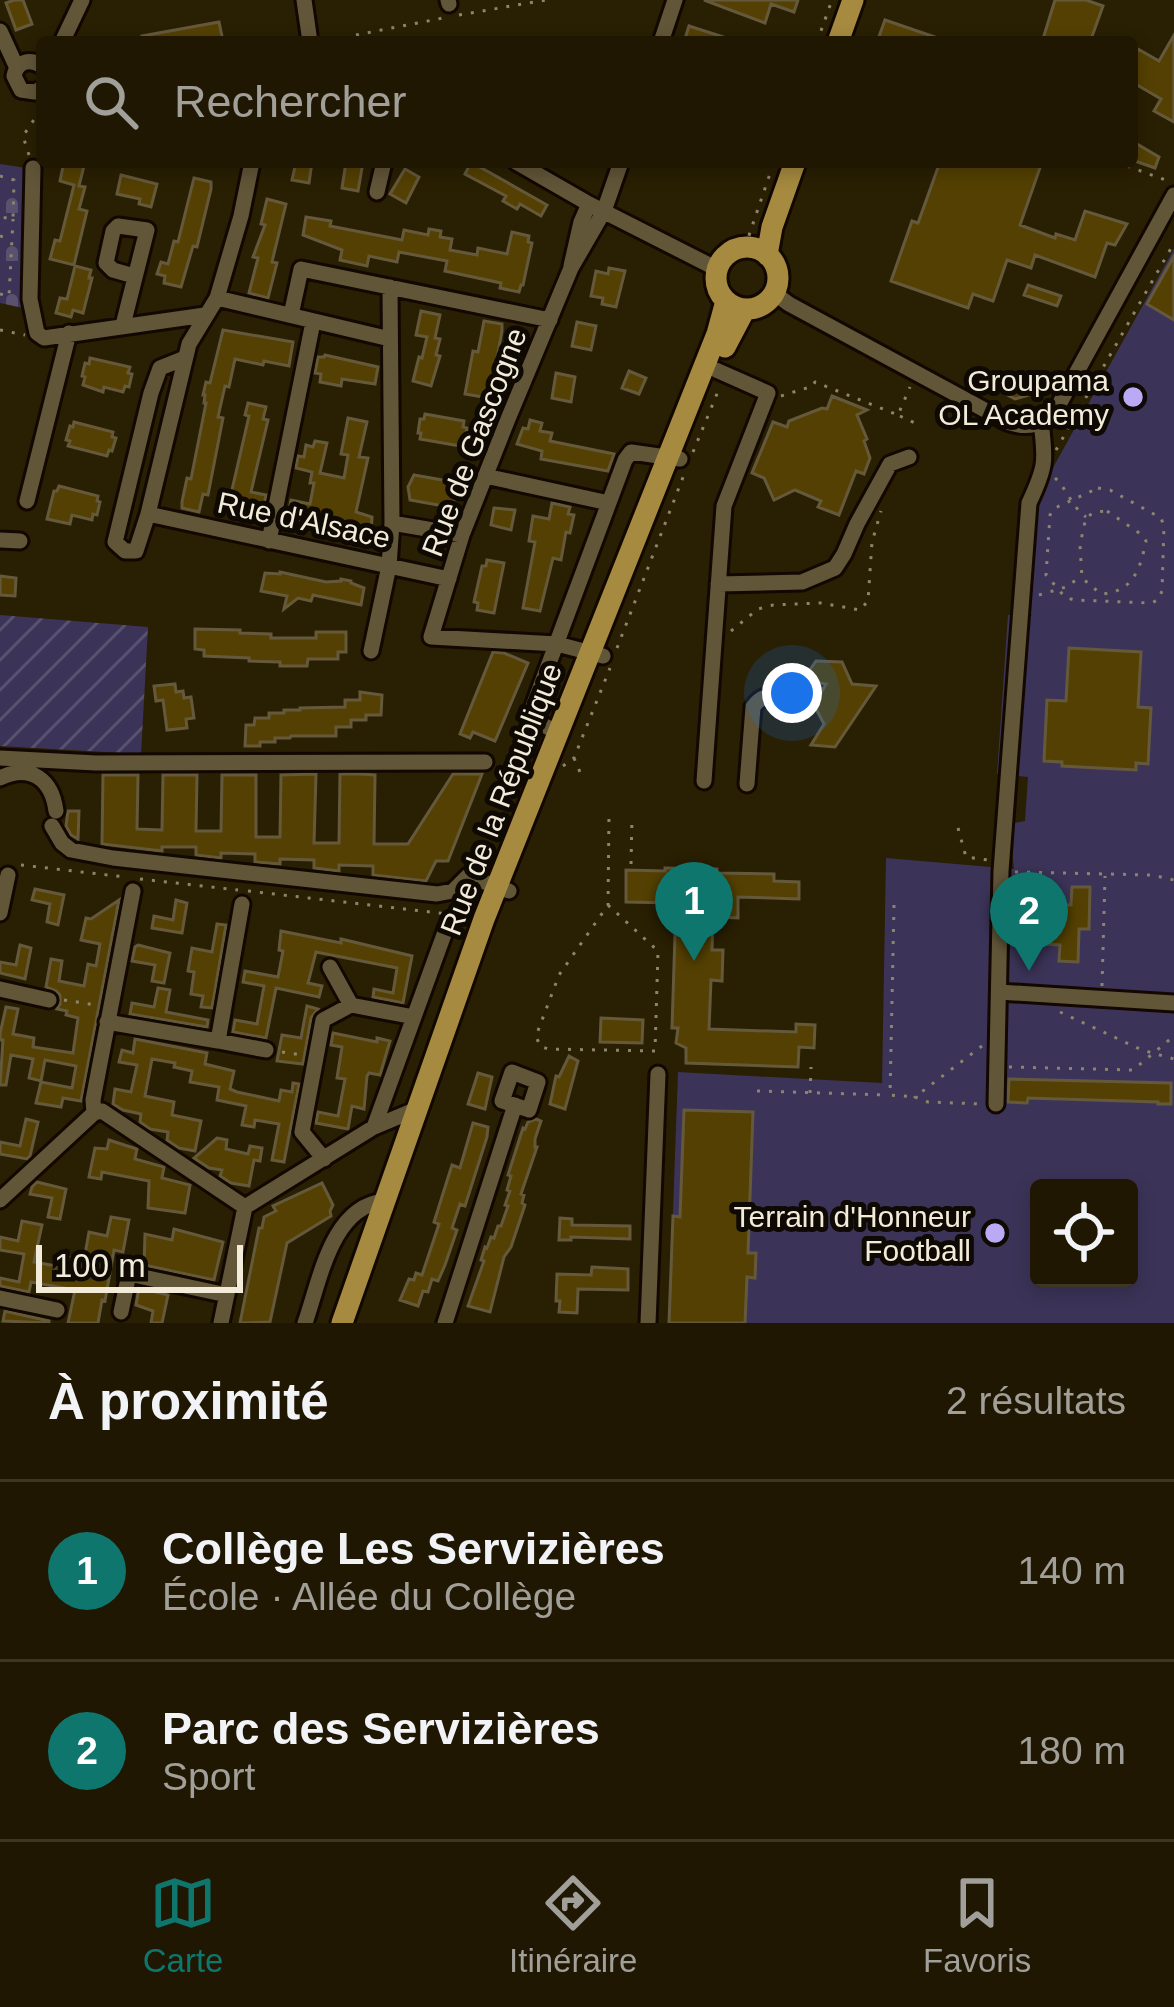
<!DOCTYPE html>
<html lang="fr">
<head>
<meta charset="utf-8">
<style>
	:root { --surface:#1f1702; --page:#27200c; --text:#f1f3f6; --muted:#a19f99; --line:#3c3624; --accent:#0f766e }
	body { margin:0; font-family:Arial,sans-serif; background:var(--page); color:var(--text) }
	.controls { position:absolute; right:36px; bottom:36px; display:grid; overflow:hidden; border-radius:12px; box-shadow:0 6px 18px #0003 }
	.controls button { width:108px; height:108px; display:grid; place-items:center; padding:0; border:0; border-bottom:3px solid var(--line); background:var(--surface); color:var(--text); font:60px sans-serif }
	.scale { position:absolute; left:36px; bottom:30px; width:207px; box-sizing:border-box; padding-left:12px; border:6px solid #f2ebda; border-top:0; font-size:33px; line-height:42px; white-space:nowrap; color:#f2ebda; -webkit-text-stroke:9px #0e0902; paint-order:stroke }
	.you { position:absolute; left:792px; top:693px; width:42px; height:42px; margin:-30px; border:9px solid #fff; border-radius:50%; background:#1a73e8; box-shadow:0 0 0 18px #1a73e833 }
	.badge { display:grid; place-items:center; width:78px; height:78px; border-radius:50%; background:var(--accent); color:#fff; font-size:39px; font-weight:700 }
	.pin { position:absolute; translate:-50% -99px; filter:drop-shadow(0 3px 6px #0008) }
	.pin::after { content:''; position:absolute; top:63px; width:42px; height:36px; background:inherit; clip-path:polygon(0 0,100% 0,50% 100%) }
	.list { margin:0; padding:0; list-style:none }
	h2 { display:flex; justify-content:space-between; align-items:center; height:156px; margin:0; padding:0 48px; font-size:51px }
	h2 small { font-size:39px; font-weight:400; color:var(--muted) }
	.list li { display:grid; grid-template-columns:78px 1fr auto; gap:36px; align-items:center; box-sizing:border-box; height:180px; padding:0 48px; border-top:3px solid var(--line) }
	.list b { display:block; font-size:45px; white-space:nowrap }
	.list p { margin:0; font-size:39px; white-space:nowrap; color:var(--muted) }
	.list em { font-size:39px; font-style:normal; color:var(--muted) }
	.icon { flex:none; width:66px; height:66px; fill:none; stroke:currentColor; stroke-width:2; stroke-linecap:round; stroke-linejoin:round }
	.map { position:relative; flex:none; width:1174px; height:1323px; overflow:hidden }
	.search { position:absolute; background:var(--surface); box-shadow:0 6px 18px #0003; left:36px; right:36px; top:36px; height:132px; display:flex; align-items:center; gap:30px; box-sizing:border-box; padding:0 42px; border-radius:12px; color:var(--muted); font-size:45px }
	.sheet { height:516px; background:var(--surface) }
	nav { display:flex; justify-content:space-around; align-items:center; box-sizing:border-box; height:168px; border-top:3px solid var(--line); background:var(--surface); font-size:33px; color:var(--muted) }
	nav a { display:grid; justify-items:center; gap:6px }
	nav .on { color:var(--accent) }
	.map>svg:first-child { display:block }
	.grass { fill:#3c3458; fill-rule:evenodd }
	.cemetery { fill:url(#cemetery-stones) }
	.garden { fill:url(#garden-furrows) }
	.building { fill:#544002; stroke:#65593c; stroke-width:3 }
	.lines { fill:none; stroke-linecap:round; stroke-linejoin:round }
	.minor-casing { stroke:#120800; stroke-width:21 }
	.major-casing { stroke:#120800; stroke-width:27 }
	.path { stroke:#8c846d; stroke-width:3; stroke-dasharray:3 9; stroke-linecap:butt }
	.minor { stroke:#625639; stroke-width:15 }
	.major { stroke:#a68a3f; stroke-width:21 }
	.poi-dot { fill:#baaaf6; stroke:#0e0902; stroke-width:4.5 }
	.labels { text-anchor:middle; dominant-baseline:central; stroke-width:10; stroke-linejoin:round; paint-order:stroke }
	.poi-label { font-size:30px; fill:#f2ebda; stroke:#0e0902; text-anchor:end }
	.street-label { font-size:30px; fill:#f2ebda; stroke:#0e0902 }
</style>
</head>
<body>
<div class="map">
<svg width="1174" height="1323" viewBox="0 0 1174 1323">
	<defs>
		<pattern id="cemetery-stones" width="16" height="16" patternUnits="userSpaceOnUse" patternTransform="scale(3)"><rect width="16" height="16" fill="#3c3458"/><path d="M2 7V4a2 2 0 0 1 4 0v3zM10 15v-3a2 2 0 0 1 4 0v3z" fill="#59526f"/></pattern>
		<pattern id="garden-furrows" width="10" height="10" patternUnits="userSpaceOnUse" patternTransform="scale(3)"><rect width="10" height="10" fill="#3c3458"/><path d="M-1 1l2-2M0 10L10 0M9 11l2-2" fill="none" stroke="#59526f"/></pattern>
	</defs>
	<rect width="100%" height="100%" fill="#291f03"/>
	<path class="grass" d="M1174 249V1323H669L678 1072 882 1083 886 858 1014 869 1009 824 1025 821 1028 777 997 774 1008 615 1032 616 1028 611 1034 502ZM1039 1188H1129V1278H1039Z"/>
	<path class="cemetery" d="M0 164 26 168 23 308 0 303Z"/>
	<path class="garden" d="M0 615 148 627 141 754 0 746Z"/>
	<path class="building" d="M14 0H23L32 24 16 30 6 3Z
		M704 0H798L794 12 771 4 765 23Z
		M1055 0H1086L1103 6 1090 42H1042Z
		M885 20 944 40V42H877Z
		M219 22 223 41 143 42 142 36Z
		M689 26 730 39V42H684Z
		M1174 35V122L1154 111 1161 99 1132 82V61L1138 49 1159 61Z
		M1132 141 1159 157 1155 168 1132 160Z
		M64 162H85L79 186 85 187 79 209 87 211 74 265 50 259 55 240 60 241 74 185 60 181Z
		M296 162H312L309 183 292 180Z
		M346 162H363L358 191 342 188Z
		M471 162 547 205 541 216 520 204 517 209 503 201 506 196 465 174Z
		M940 162H1042L1020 225 1055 238 1056 234 1075 240 1085 211 1127 224 1115 245 1107 243 1095 277 1035 255 1031 268 1007 260 993 301 973 294 968 308 891 281 912 221 918 223Z
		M405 169 419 177 406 203 390 194Z
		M121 175 157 184 151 207 139 204 140 199 117 194Z
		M194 178 211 182V189L197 247 193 246 181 287 164 283 165 276 157 274 161 262 168 264 174 241 178 242Z
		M267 199 286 204 272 262 277 263 268 298 249 293 258 258 253 257 265 225 261 224Z
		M306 217 331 221 330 226 402 240 404 230 428 235 429 229 441 231 440 237 452 239 450 250 477 255 478 248 507 254 512 232 529 236 528 242 532 243 523 285H521L519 292 500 288 501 283 445 271 447 261 399 252 397 262 369 256 367 266 340 260 342 250 303 235Z
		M1174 256V320L1147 304Z
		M75 266 91 270 89 278H92L83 313 73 310 71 317 56 313 60 298 67 299Z
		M609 268 625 271 616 307 602 304 603 298 591 296 596 271 608 274Z
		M1028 285 1061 296 1057 306 1024 295Z
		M421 311 440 315 435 338 440 339 436 355 440 356 431 386 413 381 419 357 422 358 427 337 416 335Z
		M484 321 502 324V331L493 380 490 379 488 392 484 391 483 397 465 394 473 351 478 352Z
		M577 322 596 326 591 350 572 346Z
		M223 330 293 342 289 366 264 361 263 365 235 359 229 387 225 386 218 417 223 418 208 495 203 494 199 512 182 508V502L187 478 191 479 206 403H204L205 395H203L206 382 210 383Z
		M325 355 378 367 375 384 342 379 341 386 320 382 321 374 315 373 318 357H324Z
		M90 358 130 367 128 373 132 374 129 387 125 386 123 392 104 387 103 392 83 385 85 377 82 376 85 363 89 364Z
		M629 371 646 378 639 394 622 388Z
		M989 371 1032 394 1015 399 983 382Z
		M556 373 575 377 571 402 552 398Z
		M832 396 867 410 857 415 867 439 864 441 870 458 864 474 856 471 839 515 818 507 821 501 795 490 774 500 764 478 752 473 773 422 787 427 789 421 822 408 827 409Z
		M248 403 266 407 263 419 268 420 251 492 266 495 263 512 258 513 228 507 249 416 245 415Z
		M425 414 464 421 463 427 467 428 465 441H461L460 446 420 439 421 433H418L420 419H424Z
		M348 418 367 422 359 457 368 458 356 512 372 517 371 535 288 517 291 500 310 504 314 483H310L312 472 296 468 298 456 304 457 306 445 313 447 315 441 327 443 320 473 344 478 348 455 341 454Z
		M530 420 542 423 540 431 552 433 550 441 614 454 608 471 541 459 542 451 517 444 523 428 528 429Z
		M74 422 113 432 112 437 116 438 112 451 109 450 107 456 68 446 70 441 66 440 70 426 73 427Z
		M414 475 454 482 453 487 456 488 454 502 450 501 449 507 410 500 408 487Z
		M59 486 98 496 97 501 100 502 97 515 93 514 92 520 72 515 70 524 47 519 54 491H57Z
		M552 503 570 507 568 514 574 515 570 533 566 532 561 560 553 558 540 611 523 608 535 542 529 541 533 516 549 519Z
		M494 508 515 510 511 530 491 525Z
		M487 560 504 563 494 613 477 610 478 603 474 602 482 566H486Z
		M280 572 326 582 341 581V579L351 581V583L364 588 361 605 313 595 311 601 298 598 284 609 287 596 261 591 265 573 280 574Z
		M0 576 16 578 15 596 0 595Z
		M195 629 240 630V633L271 634V638H316V632H346V652H338V659H308L307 666H280V662L249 661V658L204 656V650L195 649Z
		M1069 648 1141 652 1138 707 1151 708 1148 764 1136 763V770L1062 766V762L1044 761 1047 700 1066 701Z
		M493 652 504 653 528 663 495 741 473 732 470 738 460 734Z
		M816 661 842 662 852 684 876 686 835 747 811 745 824 724 814 705 826 684 803 680Z
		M175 684 176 692 183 691 184 698 191 697 194 718 186 719 187 728 167 730 163 700 156 701 154 686Z
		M360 692 382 695 381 715H366V720H351V727H336V736H291L290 738H275V742H260V746H245L246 725H254L255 718H269V713H284V710H300V708L345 707V700H360Z
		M316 774 314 843H339L340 774H360L375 775 374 844H408L453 774H482L448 861H436L426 881 373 875V866L339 865V871L314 868V860L280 859V864L255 862V854L221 853V858L196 855V847H162V851L102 844 103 775H138L137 829 162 830 163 775H197L196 831H221L222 775H256V837H280L281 775Z
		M68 811H79L78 839 71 835 66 826Z
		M665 868 717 869V873L774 874V881L799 882V899L738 897V918L713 917 712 950H723L722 981 711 980 709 1029 796 1032V1024L815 1025 814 1048 799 1047 798 1067 686 1063V1048L676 1043 678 1028H672L676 903 626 902V870L665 871Z
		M1072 887H1090L1089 929H1079L1078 962 1059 961 1060 945 1024 943 1025 916H1022V911H1017L1018 888 1046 889 1045 904 1071 905Z
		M35 889 64 895 58 925 47 922 50 904 32 900Z
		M119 900 81 1101 63 1098 61 1107 36 1103 41 1082 72 1088 76 1066 45 1060 41 1081 29 1078 33 1059 11 1055 6 1085H0L3 1040H0V1034L6 1007 18 1009 13 1034 34 1038 33 1047 73 1053 78 1018 66 1015 67 1011 57 1009 60 1004V995L56 991 46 987 51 959 62 961 59 981 84 986 88 964 96 966 100 944 81 940 86 918 91 919Z
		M176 900 187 903 182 933 152 928 154 916 173 920Z
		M217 924 226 925 212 1008 201 1007 203 996 191 994 194 972 188 971 192 948 212 952Z
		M281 931 341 943V939L412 956 403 1003 373 997 374 989 393 993 397 968 316 952 308 983 322 986 319 997 276 988 266 1038 233 1032 235 1020 257 1024 264 986 243 982 245 971 278 977 283 951 279 950Z
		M20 945 31 948 25 979 0 973V962L16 965Z
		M138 945 170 953 164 983 152 981 155 965 132 961 135 947Z
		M158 988 170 990 166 1012 208 1020 207 1027 130 1014 132 1003 154 1007Z
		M307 1006 318 1009 311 1018 303 1064 277 1061 282 1035 301 1038Z
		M601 1018 643 1020 642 1043 600 1042Z
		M333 1033 377 1042V1038L390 1041 380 1075 369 1073 367 1076 364 1109 352 1106 348 1129 316 1123 318 1112 338 1116 345 1079 337 1078 342 1047 331 1045Z
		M135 1039 207 1053 205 1064 234 1071 230 1089 237 1092 279 1101 281 1090 292 1092 293 1083 299 1084 284 1162 272 1160 279 1124 255 1120 254 1127 242 1125 246 1106 217 1100 219 1087 190 1082 192 1071 174 1067 175 1063 152 1059 145 1096 174 1102 172 1115 201 1121 195 1151 179 1148 167 1140 168 1132 150 1129 140 1122 141 1114 123 1110 113 1104 115 1089 131 1092 137 1065 119 1062 122 1050 133 1053Z
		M569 1056 578 1061 565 1109 550 1104 556 1076 559 1077Z
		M478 1073 492 1077 485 1109 468 1104Z
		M1009 1079 1171 1083V1104H1158V1102L1028 1098 1027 1103 1008 1102Z
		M684 1110 753 1112 748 1253H756L755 1278 747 1277 745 1323H669L673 1216 680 1217Z
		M26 1119 38 1122 30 1156 27 1159 0 1154V1142L20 1146Z
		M536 1119 541 1121 535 1139V1147H537L521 1194 524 1195 522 1203 525 1205 511 1247 504 1257 490 1312 468 1306 484 1261 481 1260 485 1247 487 1248 491 1237 494 1238 498 1226H501L508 1206 505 1205 510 1191 507 1190 511 1176 508 1175 523 1128 525 1129 528 1122Z
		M473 1123 488 1127 487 1137 465 1206 460 1204 452 1228 457 1230 445 1265 438 1281 432 1279 428 1292 423 1291 418 1306 400 1300 409 1279 414 1280 416 1273 422 1275 439 1224 434 1222 452 1165 460 1168Z
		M217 1138 227 1140 226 1149 248 1154 250 1146 262 1148 260 1161 254 1160 249 1186 231 1183 220 1176 222 1170 209 1168 194 1158Z
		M109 1140 137 1149 135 1159 164 1167 162 1178 190 1185 185 1213 148 1208 149 1181 102 1172 101 1179 89 1177 95 1148 107 1149Z
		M37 1182 66 1189 60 1219 48 1217 52 1198 30 1194 32 1187Z
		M322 1183 333 1205 330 1211 331 1216 287 1243 270 1322 240 1323 259 1228H262L264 1217 276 1211 273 1206Z
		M111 1217 129 1220 123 1252 114 1250 105 1301 102 1300 98 1323H68L75 1290 31 1282 29 1292 0 1286V1278L19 1282 24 1254 0 1250V1237L18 1241 22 1221 42 1225 34 1262 56 1266 58 1255 84 1260 89 1232 107 1236Z
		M560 1218 572 1219V1225L630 1226V1239L571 1237V1240H559Z
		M174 1229 223 1242 214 1280 144 1265 145 1234 172 1240Z
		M592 1267 628 1269V1290L578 1289 577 1313 559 1312 560 1301H556L557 1274 591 1275Z
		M139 1288 168 1295 162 1323H151L153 1311 136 1305Z
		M5 1311 49 1321V1323L3 1321Z"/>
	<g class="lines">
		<defs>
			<path id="minor" d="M304 0 310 42
				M448 0 449 4
				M0 31 17 68
				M62 42 82 0
				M661 42 675 0
				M42 66C30 58 17 61 14 76L21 90 35 92 42 88
				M516 162 589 204 717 269
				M33 168 30 299 37 333 44 338 205 315
				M377 192 384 162
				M571 266 581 222 589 204
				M774 293 789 304 1007 422C1027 429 1042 426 1056 410L1174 195
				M217 298 390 339
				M291 315 301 269 550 320
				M123 325 147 230 118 226 113 231 106 263 113 270 134 276
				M185 358 160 368 151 393 115 542 125 551H136L148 514 189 344 217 298 241 216 252 162
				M485 476 609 503
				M27 501 69 333
				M148 514 449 579
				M392 523 462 535
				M0 540 20 541
				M269 541 313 322
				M718 584 802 582 835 568 844 554 857 524 890 464 909 457
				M371 651 389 566 392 523 390 287
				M603 656 557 644 431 637 462 535 508 419 571 268 604 211 621 162
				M558 733 529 717 625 460 631 452 680 459
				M0 758 96 763 485 762
				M0 778C31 763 52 780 56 811
				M704 781 724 506 768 393 716 370
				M747 784 753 707C765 689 785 696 804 698
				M52 826 62 843 71 850 113 858 437 894 453 891 468 876 509 891
				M0 913 8 875
				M0 989 49 1000
				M999 992 1174 1003
				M351 1005 414 1017
				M107 1022 218 1041 242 904
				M218 1041 266 1050
				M512 1072 538 1082 529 1110 502 1101Z
				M996 1104 1001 871 1029 503C1046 467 1046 461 1041 422
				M94 1113 93 1100 133 891
				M374 1127 446 929
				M324 1159 302 1132 323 1020 351 1005 330 967
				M0 1200 94 1113 102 1111 245 1207 374 1127 417 1109
				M0 1298 57 1310
				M121 1312 129 1274 227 1295
				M221 1323 245 1207
				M305 1323C320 1281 331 1207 384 1201
				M445 1323 515 1105
				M648 1323 658 1074"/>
			<path id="major" d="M838 42 853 0
				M716 278a31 31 0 1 1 62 0a31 31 0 1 1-62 0Z
				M767 255 772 227 795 162
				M725 347 745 309
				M342 1323 484 919 717 334 726 301"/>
		</defs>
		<use href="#minor" class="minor-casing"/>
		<use href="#major" class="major-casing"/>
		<path class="path" d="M459 15 546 0
			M356 35 443 18
			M817 42 832 0
			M29 155 23 136 42 108
			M1116 162 1171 182
			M0 176 14 180 13 219 0 217
			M0 236 10 239
			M745 247 774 162
			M0 294 9 296 13 219
			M0 330 25 335
			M781 396 813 386 815 382 898 415 910 387
			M900 416 915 423
			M1056 450 1174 243
			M693 452 719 389
			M1055 478C1068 490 1071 506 1086 517
			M1098 488 1110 490 1161 518 1164 526 1162 591 1158 600 1151 603 1074 600 1065 597 1046 575 1050 515 1053 509Z
			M1107 511 1142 535 1146 541C1140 570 1133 592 1101 594L1082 578 1080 545 1086 517 1096 512Z
			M1039 595 1066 587 1079 578
			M731 631 758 609 773 605 821 603 860 610 868 601 872 542 881 511
			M617 648 685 472
			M574 758 580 772
			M563 766 574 758 610 668
			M958 828 966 857 988 860
			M631 864 632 816
			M21 865 125 877
			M1015 872 1152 875 1174 880
			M140 879 238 890
			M248 891 465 916
			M608 905 658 951 655 1051 548 1049 540 1046 536 1036 559 975 608 905 609 814
			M894 905 890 1095 915 1097
			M1102 986 1105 876
			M64 1000 96 1005
			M1060 1012 1142 1050 1174 1059
			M982 1046 915 1097 928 1102 983 1104
			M282 1052 302 1055
			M1009 1067 1133 1070 1174 1036
			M757 1091 887 1095
			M810 1093 811 1067"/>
		<use href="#minor" class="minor"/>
		<use href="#major" class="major"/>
	</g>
	<g class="poi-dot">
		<circle cx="1133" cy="397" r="12"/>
		<circle cx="995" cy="1233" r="12"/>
	</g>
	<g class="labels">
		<g class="poi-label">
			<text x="1109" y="380">Groupama<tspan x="1109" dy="34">OL Academy</tspan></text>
			<text x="971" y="1216">Terrain d'Honneur<tspan x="971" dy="34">Football</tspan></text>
		</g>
		<g class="street-label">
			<text transform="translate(474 442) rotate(-69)">Rue de Gascogne</text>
			<text transform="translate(304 520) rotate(12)">Rue d'Alsace</text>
			<text transform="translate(501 799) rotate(-69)">Rue de la République</text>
		</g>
	</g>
</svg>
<div class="controls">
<button><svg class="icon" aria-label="locate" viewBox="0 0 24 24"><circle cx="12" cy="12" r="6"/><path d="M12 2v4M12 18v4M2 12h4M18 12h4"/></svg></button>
</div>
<div class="scale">100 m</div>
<div class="you"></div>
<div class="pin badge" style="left:694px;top:961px">1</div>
<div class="pin badge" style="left:1029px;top:971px">2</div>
<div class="search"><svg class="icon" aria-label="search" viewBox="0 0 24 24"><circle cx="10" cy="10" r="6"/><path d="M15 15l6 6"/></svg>Rechercher</div>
</div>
<section class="sheet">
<h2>À proximité<small>2 résultats</small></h2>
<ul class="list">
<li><span class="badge">1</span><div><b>Collège Les Servizières</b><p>École · Allée du Collège</p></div><em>140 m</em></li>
<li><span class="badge">2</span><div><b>Parc des Servizières</b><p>Sport</p></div><em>180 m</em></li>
</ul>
</section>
<nav>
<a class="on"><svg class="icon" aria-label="map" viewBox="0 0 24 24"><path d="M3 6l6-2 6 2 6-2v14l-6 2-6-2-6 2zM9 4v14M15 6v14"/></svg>Carte</a>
<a><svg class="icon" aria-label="directions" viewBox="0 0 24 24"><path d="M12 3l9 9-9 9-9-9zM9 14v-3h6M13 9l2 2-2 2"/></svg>Itinéraire</a>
<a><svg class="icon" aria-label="saved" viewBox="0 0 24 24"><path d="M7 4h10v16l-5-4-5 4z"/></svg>Favoris</a>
</nav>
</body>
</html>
